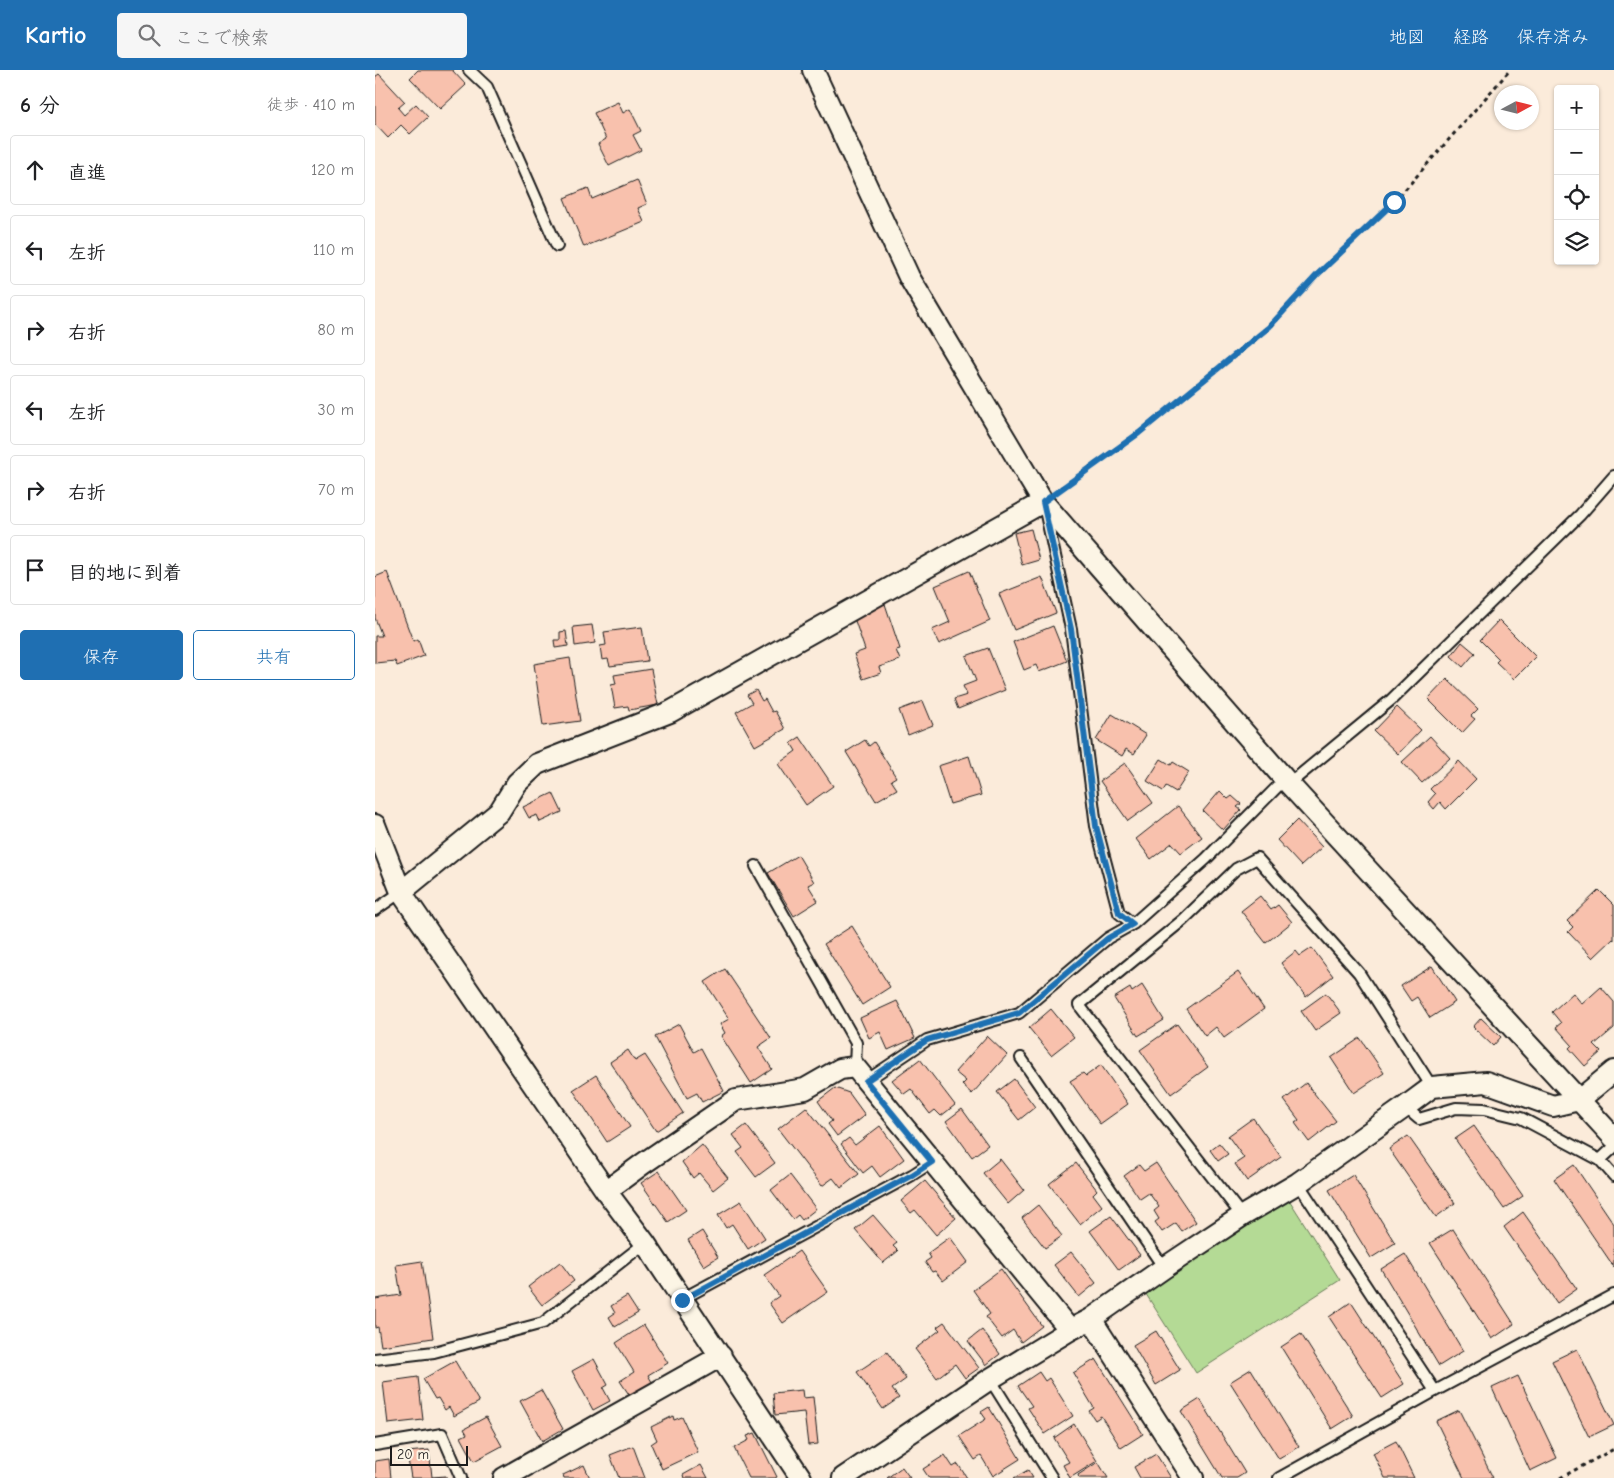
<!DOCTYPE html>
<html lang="ja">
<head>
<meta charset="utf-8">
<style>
	:root { --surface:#fff; --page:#f6f6f6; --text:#202124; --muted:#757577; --line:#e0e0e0; --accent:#1f6fb2 }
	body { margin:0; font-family:"Comic Neue","Klee One",sans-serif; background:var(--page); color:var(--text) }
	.controls { position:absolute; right:15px; top:15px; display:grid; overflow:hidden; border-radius:5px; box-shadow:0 1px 4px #0004 }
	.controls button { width:45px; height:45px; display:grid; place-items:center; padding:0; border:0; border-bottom:1px solid var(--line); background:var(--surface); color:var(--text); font:25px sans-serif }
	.compass { position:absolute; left:1119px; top:15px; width:45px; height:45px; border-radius:50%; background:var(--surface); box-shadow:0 1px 4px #0004; rotate:83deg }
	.scale { position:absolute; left:15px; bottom:12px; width:78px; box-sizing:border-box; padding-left:5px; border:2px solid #1c1c1c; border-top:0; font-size:14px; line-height:18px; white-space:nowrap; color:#1c1c1c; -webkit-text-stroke:4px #fcf5e5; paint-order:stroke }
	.stop { position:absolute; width:15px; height:15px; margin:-11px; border:4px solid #1f6fb2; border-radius:50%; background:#fff }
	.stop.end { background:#1f6fb2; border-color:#fff; box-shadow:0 1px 5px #0008 }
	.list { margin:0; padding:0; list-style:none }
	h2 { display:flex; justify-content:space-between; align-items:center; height:65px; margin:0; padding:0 20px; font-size:21px }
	h2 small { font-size:16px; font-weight:400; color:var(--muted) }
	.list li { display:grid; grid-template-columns:32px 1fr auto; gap:15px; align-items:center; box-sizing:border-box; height:70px; margin:0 10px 10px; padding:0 10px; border:1px solid var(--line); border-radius:5px }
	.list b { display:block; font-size:19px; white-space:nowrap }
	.list em { font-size:16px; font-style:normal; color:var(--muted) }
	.actions { display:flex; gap:10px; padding:15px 20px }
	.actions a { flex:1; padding:11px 0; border:1px solid var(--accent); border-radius:5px; text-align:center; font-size:18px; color:var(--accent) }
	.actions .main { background:var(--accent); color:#fff }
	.icon { flex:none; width:28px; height:28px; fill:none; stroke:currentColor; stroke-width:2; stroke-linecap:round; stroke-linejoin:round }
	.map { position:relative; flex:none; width:1239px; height:1408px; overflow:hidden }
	header { display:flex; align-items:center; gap:30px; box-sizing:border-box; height:70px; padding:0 25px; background:var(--accent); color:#fff }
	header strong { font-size:24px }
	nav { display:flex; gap:28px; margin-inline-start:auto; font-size:18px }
	.search { width:350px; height:45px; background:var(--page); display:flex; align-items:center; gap:12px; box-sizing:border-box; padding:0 18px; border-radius:5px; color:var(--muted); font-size:19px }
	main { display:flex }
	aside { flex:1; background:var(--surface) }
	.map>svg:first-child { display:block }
	.green { fill:#b4da95; stroke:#687b58 }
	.building { fill:#f8c1ad; stroke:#1c1c1c }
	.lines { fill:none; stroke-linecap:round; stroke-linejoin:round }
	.service-casing { stroke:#1c1c1c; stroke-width:14 }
	.minor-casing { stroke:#1c1c1c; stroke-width:24 }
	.path { stroke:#1c1c1c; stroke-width:3; stroke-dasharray:4 4; stroke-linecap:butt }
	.service { stroke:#fcf5e5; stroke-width:10 }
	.minor { stroke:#fcf5e5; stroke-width:20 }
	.route { stroke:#1f6fb2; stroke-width:6 }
</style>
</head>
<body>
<header>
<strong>Kartio</strong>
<div class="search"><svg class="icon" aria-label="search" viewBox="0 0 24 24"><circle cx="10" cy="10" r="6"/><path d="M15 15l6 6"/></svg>ここで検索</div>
<nav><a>地図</a><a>経路</a><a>保存済み</a></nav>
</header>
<main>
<aside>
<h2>6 分<small>徒歩 · 410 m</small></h2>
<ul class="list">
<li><svg class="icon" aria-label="ahead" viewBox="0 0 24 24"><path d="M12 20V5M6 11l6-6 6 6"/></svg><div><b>直進</b></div><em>120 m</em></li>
<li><svg class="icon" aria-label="left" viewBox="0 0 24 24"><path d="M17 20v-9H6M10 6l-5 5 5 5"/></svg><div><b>左折</b></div><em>110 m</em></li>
<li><svg class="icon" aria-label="right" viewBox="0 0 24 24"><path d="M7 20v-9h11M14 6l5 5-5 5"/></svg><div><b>右折</b></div><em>80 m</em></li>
<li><svg class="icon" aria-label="left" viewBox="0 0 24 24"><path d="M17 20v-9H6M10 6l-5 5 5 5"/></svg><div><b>左折</b></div><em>30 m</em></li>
<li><svg class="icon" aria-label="right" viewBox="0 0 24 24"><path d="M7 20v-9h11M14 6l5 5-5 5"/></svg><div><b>右折</b></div><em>70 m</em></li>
<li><svg class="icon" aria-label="arrive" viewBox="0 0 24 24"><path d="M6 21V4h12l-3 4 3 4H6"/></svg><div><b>目的地に到着</b></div></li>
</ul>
<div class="actions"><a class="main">保存</a><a>共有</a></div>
</aside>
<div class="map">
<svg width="1239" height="1408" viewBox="0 0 1239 1408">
	<rect width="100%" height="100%" fill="#fbebda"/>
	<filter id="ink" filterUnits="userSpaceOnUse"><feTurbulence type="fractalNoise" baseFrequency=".02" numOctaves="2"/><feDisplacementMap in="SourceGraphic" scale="10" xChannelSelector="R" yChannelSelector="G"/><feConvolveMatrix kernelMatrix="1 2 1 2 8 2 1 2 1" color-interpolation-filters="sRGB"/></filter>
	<g filter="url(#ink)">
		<path class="green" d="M913 1128 965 1210 821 1303 769 1221Z"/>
		<path class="building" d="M43 0H77L91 15 65 39 35 8Z
			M4 4 30 32 23 38 29 45 41 34 53 47 35 64 26 55 13 68 0 54V7Z
			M243 32 248 43 255 39 266 61 258 65 266 80 234 96 223 74 231 69 219 43Z
			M262 110 272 134 263 138 269 152 209 177 189 128 213 118 217 129Z
			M656 459 664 490 647 495 639 463Z
			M594 501 615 551 564 574 557 560 575 552 560 516Z
			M12 502 38 571 43 569 49 586 22 596 20 591 0 593V566H7L0 548V507Z
			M667 507 681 543 639 560 624 524Z
			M510 534 525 579 521 580 525 590 504 597 506 603 488 609 479 584 490 580 478 545Z
			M1124 550 1161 587 1139 609 1121 592 1124 589 1105 570Z
			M217 555 220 573 200 576 198 557Z
			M678 556 692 591 664 602 661 595 649 600 638 572Z
			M267 557 272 591 235 596 233 589 227 590 225 576 231 575 229 562Z
			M191 561 193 576 180 578 179 570H185V562Z
			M1087 572 1100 583 1088 597 1076 586Z
			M613 578 630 620 583 639 579 629 592 625 588 616 601 611 591 586Z
			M195 588 205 651 168 656 159 594Z
			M276 599 283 635 254 640 253 636 240 638 236 615 241 614 239 605Z
			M1072 609 1103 639 1096 646 1100 649 1087 663 1053 629Z
			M381 620 387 631 390 629 397 642 400 641 410 659 380 676 361 642 377 633 372 625Z
			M548 631 558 655 533 665 524 640Z
			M1022 637 1046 660 1023 684 999 661Z
			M737 644 771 665 759 684 751 679 747 686 721 670Z
			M1055 666 1075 688 1047 713 1027 692Z
			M425 667 458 716 431 735 403 694 421 681 416 673Z
			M490 670 494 676 499 672 521 707 516 710 522 719 501 731 471 682Z
			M594 686 606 725 575 734 563 696Z
			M786 689 796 695 798 692 814 702 801 722 791 716 788 721 772 711Z
			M1084 691 1101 709 1071 739 1065 732 1059 739 1053 732 1060 724 1055 719Z
			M750 693 778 733 753 751 725 711Z
			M845 721 853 729 857 726 866 734 862 737 866 740 848 760 828 741Z
			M178 723 187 742 165 752 162 745 154 748 148 737Z
			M803 736 827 767 806 783 797 773 776 789 761 769Z
			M922 750 947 777 926 796 902 770Z
			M423 785 439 812 433 815 443 831 419 846 393 803Z
			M1224 820 1239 835V870L1238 869 1218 888 1193 862 1198 857 1192 851Z
			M885 826 896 840 903 835 917 852 891 873 866 841Z
			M477 856 515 917 487 935 449 874Z
			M937 878 958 906 931 927 906 893 921 881 925 886Z
			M1057 896 1080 932 1055 948 1042 927 1036 931 1026 916Z
			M350 899 396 968 383 977 397 999 376 1013 346 966 350 963 345 954 354 949 330 912Z
			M863 902 889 939 849 968 841 957 830 966 811 939Z
			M767 915 789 950 763 966 739 928 755 918 757 922Z
			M1226 917 1239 932V958L1219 975 1226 982 1210 996 1194 978 1197 975 1181 957 1186 953 1177 942 1198 923 1207 934Z
			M951 923 966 943 940 961 926 941Z
			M522 931 540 968 513 980 505 962 494 968 485 948Z
			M676 939 699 967 676 985 654 958Z
			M1106 948 1126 967 1118 976 1098 957Z
			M304 954 319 982 326 978 349 1021 327 1032 322 1023 312 1028 280 967Z
			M802 954 833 997 796 1024 765 980Z
			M612 966 632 985 597 1024 587 1015 591 1011 580 1002Z
			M985 968 1009 1003 979 1023 956 988Z
			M253 980 260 991 270 985 308 1043 281 1061 235 992Z
			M545 989 580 1035 566 1046 560 1040 555 1044 536 1019 529 1024 517 1010Z
			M726 995 753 1034 725 1054 695 1011 708 1003 711 1006Z
			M221 1005 255 1057 232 1072 198 1020Z
			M639 1009 660 1037 644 1050 622 1022Z
			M931 1013 961 1051 934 1072 920 1053 924 1050 909 1030Z
			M460 1018 474 1023 490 1045 462 1066 453 1054 457 1051 443 1031Z
			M431 1037 484 1104 466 1118 458 1108 447 1116 403 1059Z
			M587 1039 613 1075 597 1087 571 1051Z
			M878 1048 906 1087 872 1111 860 1094 869 1088 853 1066Z
			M371 1055 400 1093 381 1107 362 1082 368 1078 358 1065Z
			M505 1056 529 1089 505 1107 497 1096 488 1103 466 1074 474 1068 480 1075Z
			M1099 1056 1148 1126 1129 1139 1080 1069Z
			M1033 1066 1080 1133 1061 1147 1014 1079Z
			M844 1073 853 1084 843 1091 835 1080Z
			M327 1075 353 1108 338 1120 324 1103 318 1108 307 1092Z
			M625 1089 649 1120 633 1134 608 1103Z
			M701 1093 722 1120 718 1124 727 1136 705 1154 674 1114Z
			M781 1093 821 1152 807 1161 801 1153 787 1162 780 1152 784 1149 779 1141 784 1137 774 1123 765 1129 749 1106 764 1095 769 1101Z
			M1199 1095 1239 1154V1197L1179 1109Z
			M284 1101 311 1140 293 1152 266 1113Z
			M415 1105 441 1139 427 1150 423 1145 418 1149 396 1120Z
			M978 1105 1020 1173 996 1188 954 1120Z
			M550 1111 581 1148 561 1165 540 1140 536 1143 526 1131Z
			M366 1131 390 1168 373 1179 357 1154 351 1158 343 1145Z
			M663 1135 687 1166 670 1178 647 1148Z
			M1148 1142 1202 1219 1182 1233 1129 1157Z
			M498 1145 522 1173 518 1176 523 1181 508 1193 480 1160Z
			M736 1146 765 1185 744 1200 715 1161Z
			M1078 1159 1139 1254 1117 1269 1055 1173Z
			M327 1161 343 1187 329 1196 313 1170Z
			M575 1167 593 1192 568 1211 560 1201 557 1202 550 1192 556 1188 553 1183Z
			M424 1181 453 1222 408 1253 394 1233 404 1226 389 1205Z
			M696 1182 721 1213 704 1227 679 1195Z
			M1030 1184 1088 1281 1064 1296 1006 1199Z
			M47 1191 58 1268 6 1276 3 1257 0 1258V1229L26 1225 21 1195Z
			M185 1192 199 1211 167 1235 153 1217Z
			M626 1199 667 1256 646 1272 638 1260 627 1268 611 1247 615 1244 598 1220Z
			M252 1226 263 1243 240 1257 234 1247 240 1243 236 1236Z
			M976 1232 1029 1314 1007 1328 954 1247Z
			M569 1252 604 1298 590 1308 580 1294 562 1308 540 1279 565 1260 562 1257Z
			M269 1255 293 1293 273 1305 277 1312 255 1326 245 1311 259 1302 241 1273Z
			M607 1260 625 1284 611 1295 593 1271Z
			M781 1261 805 1300 781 1315 758 1275Z
			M926 1264 978 1346 957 1359 906 1277Z
			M1202 1279 1239 1355 1214 1367 1177 1291Z
			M512 1282 531 1309 517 1319 524 1328 508 1339 482 1302Z
			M219 1289 233 1315 228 1318 235 1331 218 1340 197 1301Z
			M721 1289 768 1364 746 1378 726 1346 720 1350 714 1341 719 1338 698 1303Z
			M80 1291 104 1332 79 1346 74 1337 70 1340 63 1328 60 1329 48 1309Z
			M876 1299 924 1377 904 1389 855 1312Z
			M664 1302 670 1311 674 1308 698 1346 670 1364 653 1338 657 1336 643 1316Z
			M1143 1306 1182 1388 1155 1401 1117 1318Z
			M43 1307 48 1350 13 1354 8 1312Z
			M166 1320 188 1359 167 1371 145 1331Z
			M427 1320 428 1328 438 1327 443 1374 433 1375 429 1342 400 1345 398 1323Z
			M825 1329 870 1403 862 1408H847L806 1341Z
			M614 1337 645 1389 618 1406 606 1386 600 1390 584 1366 611 1349 606 1342Z
			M1084 1340 1118 1408H1089L1061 1351Z
			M298 1346 299 1350 307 1347 323 1382 287 1399 276 1374 282 1370 276 1357Z
			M111 1347 127 1376 99 1391 86 1367 92 1364 89 1359Z
			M699 1354 722 1391 695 1408 688 1395 694 1392 679 1368Z
			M380 1363 402 1407 400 1408H374L359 1378 374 1370 372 1366Z
			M1021 1371 1039 1408H1010L998 1383Z
			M258 1376 270 1408H244L235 1385Z
			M54 1380 57 1407 71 1406V1408H36L32 1382Z
			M781 1384 796 1408H765L759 1397Z
			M570 1385 578 1397 583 1394 592 1408H554L548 1399Z
			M14 1389 16 1408H0V1391Z
			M723 1392 733 1408H704L703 1405Z
			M209 1395 215 1408H189L188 1405Z
			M326 1395 333 1408H309L308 1405Z
			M527 1397 535 1408H512Z
			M653 1400 658 1408H639Z"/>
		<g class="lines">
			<defs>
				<path id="service" d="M94 0 112 17 182 176
					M670 440 696 559 721 756 744 843 758 854
					M914 714 1016 630 1205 445 1239 406
					M381 796 481 973 480 997
					M0 840 26 822
					M646 988 789 1198
					M491 1011 552 970 644 943 733 868 758 854 831 789 910 709
					M1030 1037 1044 1049 1081 1038 1109 1039 1146 1048 1225 1090 1239 1106
					M1225 1090 1239 1077
					M923 1113 1060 1321
					M867 1146 704 935 808 850 861 799 882 788 984 903 1057 1017
					M307 1229 537 1105 557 1092
					M0 1289 59 1282 168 1253 270 1173
					M615 1309 677 1408
					M0 1375 67 1364 86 1408
					M904 1408 1060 1321 1239 1225"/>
				<path id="minor" d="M438 0 534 207 668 432 914 714 1239 1068
					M0 755 26 822 231 1121 270 1173 426 1408
					M26 822 124 742 142 713 162 694 295 642 668 432
					M231 1121 269 1093 361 1030 430 1019 465 999 480 997 695 1260
					M716 1249 818 1408
					M129 1408 346 1286
					M468 1408 615 1309 695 1260 716 1249 789 1198 867 1146 923 1113 1030 1037 1057 1017 1111 1012 1178 1036 1204 1030 1239 1001"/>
			</defs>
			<use href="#service" class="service-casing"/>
			<use href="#minor" class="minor-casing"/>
			<path class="path" d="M687 418 764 363 894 257 943 204 1019 132 1135 0
				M1185 1408 1239 1379"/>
			<use href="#service" class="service"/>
			<use href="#minor" class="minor"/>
		</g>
	</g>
	<g class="lines" filter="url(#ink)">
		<path class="route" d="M307 1230 537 1105 557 1092 491 1011 552 970 644 943 733 868 758 854 744 843 721 756 696 559 668 432 764 363 894 257 943 204 1019 132"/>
	</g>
</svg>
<div class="controls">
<button>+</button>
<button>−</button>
<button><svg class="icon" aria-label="locate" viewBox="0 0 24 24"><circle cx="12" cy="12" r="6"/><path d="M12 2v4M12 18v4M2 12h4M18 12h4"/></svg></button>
<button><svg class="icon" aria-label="layers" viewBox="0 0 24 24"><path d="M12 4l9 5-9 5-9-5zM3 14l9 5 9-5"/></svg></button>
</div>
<svg class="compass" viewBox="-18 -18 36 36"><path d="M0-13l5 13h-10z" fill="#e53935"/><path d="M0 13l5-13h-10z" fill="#757577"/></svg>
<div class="scale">20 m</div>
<div class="stop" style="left:1019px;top:132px"></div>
<div class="stop end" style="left:307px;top:1230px"></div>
</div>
</main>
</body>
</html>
